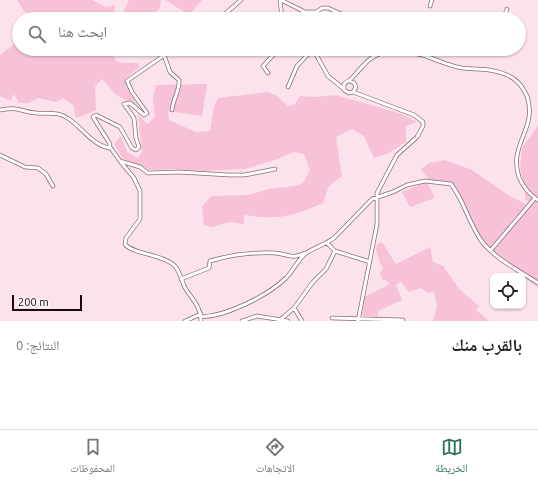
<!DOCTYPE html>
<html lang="ar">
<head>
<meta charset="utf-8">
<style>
	:root { --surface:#fff; --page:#f2f2f2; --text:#222; --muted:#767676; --line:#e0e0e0; --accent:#2e6e5d }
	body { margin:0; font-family:Ubuntu,"Noto Naskh Arabic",sans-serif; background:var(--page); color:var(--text); direction:rtl }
	.controls { position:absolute; right:12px; bottom:12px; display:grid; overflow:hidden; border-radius:8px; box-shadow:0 1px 3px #0004 }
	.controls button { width:36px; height:36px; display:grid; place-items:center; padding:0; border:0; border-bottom:1px solid var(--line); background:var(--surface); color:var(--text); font:20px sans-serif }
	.scale { position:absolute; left:12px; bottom:10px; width:70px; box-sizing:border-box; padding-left:4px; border:2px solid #190c11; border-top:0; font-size:11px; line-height:14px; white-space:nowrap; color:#190c11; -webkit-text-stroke:3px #fdf5f8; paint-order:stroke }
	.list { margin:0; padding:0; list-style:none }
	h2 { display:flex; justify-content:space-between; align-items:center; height:52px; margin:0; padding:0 16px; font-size:17px }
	h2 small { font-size:13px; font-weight:400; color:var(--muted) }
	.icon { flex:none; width:22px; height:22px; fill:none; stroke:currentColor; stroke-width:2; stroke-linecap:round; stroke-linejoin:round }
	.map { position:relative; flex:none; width:538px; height:321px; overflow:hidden; direction:ltr }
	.search { position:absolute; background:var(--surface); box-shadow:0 1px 3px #0004; left:12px; right:12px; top:12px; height:44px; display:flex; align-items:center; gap:10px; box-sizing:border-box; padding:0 14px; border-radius:22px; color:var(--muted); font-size:15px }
	.sheet { height:108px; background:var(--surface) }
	nav { display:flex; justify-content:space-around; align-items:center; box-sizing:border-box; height:56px; border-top:1px solid var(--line); background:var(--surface); font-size:11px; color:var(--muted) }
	nav a { display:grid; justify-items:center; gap:2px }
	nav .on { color:var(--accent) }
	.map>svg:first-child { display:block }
	.green { fill:#f7c2d7 }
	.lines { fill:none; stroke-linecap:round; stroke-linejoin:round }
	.street-casing { stroke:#8c6977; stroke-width:4.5 }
	.street { stroke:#fff; stroke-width:3 }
</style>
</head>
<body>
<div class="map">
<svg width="538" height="321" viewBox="0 0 538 321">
	<rect width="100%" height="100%" fill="#fbe2ec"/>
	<path class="green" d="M17 0H92L106 7 115 5 113 19H37L24 11Z
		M129 0H161L160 8 150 19H120Z
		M165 0H202L189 15Z
		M17 22 19 24V49H110L116 61 123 63H138L140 67 125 79 126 87 138 106 116 95 102 79 95 87 96 110 80 117H75L74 106 63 98 56 102 38 98 29 103H19L14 94 11 101 0 96V55L15 43 12 35Z
		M207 84 202 116 168 111 169 120 196 132 210 131 214 106 218 98 268 92 277 96 288 106 295 104 300 96 315 97 336 95 402 114 417 122 406 126V142L389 153 374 158 364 136 352 129 336 137 342 176 329 186 323 203C291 217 279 220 244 215V224L229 222 212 227 204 225 202 207 211 196 248 195 268 189 295 186 303 183 310 170 304 154 294 152 275 160 245 169 202 171 170 169 150 170 123 159 114 144 121 136 127 152 138 158 142 151 138 115 148 124 155 116 153 98 156 85Z
		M538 126V288L503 262 482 243 451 183 432 184 421 169 429 163 445 160 472 170 511 197 529 205 525 197 524 184 520 167 522 148Z
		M427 182 435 198 410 207 402 192Z
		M382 242 396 264 430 247 433 262 443 266 460 290 479 306 476 310 489 321H433L437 306 434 292 428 293 421 288 409 292 401 282 396 285 402 300 378 311V317H362L364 297 388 285 389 282 382 279 380 272 383 270 376 251 377 244Z"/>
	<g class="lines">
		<defs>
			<path id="street" d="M280 0 282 19
				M283 1 305 12H316L322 8H328L353 19
				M430 6 432 0
				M226 14 234 19
				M219 19 241 0
				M503 19 507 9
				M164 55 170 72 179 80C180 91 173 98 172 110
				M419 55 422 49
				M268 73 263 66 279 49
				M350 81 354 83 356 87 353 92 349 93 344 90V84C347 81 349 81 351 79 365 65 367 56 389 51 413 46 439 64 462 68 477 70 493 68 507 75 517 79 522 86 527 96 538 129 508 144 519 177 523 187 529 194 538 200
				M288 87 297 66 313 49 328 76 344 89
				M353 92 414 115 423 122V126L417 137 397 155 377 193V224L358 321
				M0 110C20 106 20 112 36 113 49 114 58 111 69 119 82 128 93 145 109 148L110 144 93 117 96 115 120 127 132 148 136 150 139 147 136 138 134 118 124 104 130 103 144 115 147 113 132 92 127 81 173 49
				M110 147 120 161 140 167 148 173 179 172 229 175H245L275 169
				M0 155 25 167 38 168 46 174 53 186
				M120 161 134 178 140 191V219L126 238 125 244C131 254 163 254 175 266 181 273 182 284 187 291 194 301 201 308 201 321
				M327 243 335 251 370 262
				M491 250 535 198
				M181 279 209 268 210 261C230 255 254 252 275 253 289 254 291 260 305 253
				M294 308 302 321
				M201 317C227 316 267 296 286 278 293 271 297 261 305 254 309 250 326 244 334 238L372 199 393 192 407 185 425 181 451 184C465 202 469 225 483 243 497 260 520 271 538 283
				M332 318 403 320
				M185 321 201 314
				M242 321 257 316 288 321
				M279 321 294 308 313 282 326 269 335 251"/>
		</defs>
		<use href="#street" class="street-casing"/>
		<use href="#street" class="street"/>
	</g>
</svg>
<div class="controls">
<button><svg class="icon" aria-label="locate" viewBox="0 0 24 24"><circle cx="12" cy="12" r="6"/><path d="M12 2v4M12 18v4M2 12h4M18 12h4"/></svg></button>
</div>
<div class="scale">200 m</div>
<div class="search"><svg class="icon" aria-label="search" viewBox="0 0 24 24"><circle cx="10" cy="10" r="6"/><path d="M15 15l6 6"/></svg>ابحث هنا</div>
</div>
<section class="sheet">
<h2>بالقرب منك<small>النتائج: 0</small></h2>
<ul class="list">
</ul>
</section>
<nav>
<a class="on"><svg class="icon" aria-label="map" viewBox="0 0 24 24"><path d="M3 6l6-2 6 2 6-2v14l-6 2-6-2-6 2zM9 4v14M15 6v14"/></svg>الخريطة</a>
<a><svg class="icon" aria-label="directions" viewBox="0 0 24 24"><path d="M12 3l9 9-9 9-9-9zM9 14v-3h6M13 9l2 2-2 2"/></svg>الاتجاهات</a>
<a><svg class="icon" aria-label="saved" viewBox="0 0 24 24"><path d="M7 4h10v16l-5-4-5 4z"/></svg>المحفوظات</a>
</nav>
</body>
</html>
